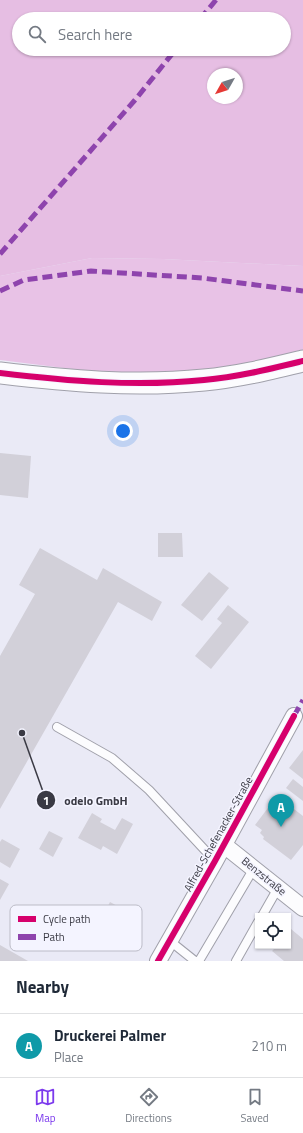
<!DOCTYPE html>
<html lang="en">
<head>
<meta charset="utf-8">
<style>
	:root { --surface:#fff; --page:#f6f6f7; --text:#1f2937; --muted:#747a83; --line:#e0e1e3; --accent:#7c3aed }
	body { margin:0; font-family:"Titillium Web",sans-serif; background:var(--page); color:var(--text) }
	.controls { position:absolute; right:12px; bottom:12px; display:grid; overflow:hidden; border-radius:0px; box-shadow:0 1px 3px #0004 }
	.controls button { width:36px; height:36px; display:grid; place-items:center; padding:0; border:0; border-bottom:1px solid var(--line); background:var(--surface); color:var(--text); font:20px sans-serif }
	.compass { position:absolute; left:207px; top:68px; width:36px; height:36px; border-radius:50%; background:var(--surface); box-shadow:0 1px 3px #0004; rotate:231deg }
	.you { position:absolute; left:123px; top:431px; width:14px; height:14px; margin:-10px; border:3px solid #fff; border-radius:50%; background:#1a73e8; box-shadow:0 0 0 6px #1a73e833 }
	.badge { display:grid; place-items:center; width:26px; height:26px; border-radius:50%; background:var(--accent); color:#fff; font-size:13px; font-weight:700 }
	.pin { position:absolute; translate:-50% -33px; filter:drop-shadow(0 1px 2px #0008) }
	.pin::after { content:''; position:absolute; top:21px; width:14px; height:12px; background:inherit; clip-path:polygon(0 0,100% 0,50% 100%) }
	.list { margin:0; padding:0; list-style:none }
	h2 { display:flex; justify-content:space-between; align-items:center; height:52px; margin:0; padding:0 16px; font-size:17px }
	h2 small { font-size:13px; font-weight:400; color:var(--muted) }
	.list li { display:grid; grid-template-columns:26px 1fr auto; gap:12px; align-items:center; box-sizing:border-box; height:64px; padding:0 16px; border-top:1px solid var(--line) }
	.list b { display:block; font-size:15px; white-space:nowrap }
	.list p { margin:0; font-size:13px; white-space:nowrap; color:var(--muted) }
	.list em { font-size:13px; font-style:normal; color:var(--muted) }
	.icon { flex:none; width:22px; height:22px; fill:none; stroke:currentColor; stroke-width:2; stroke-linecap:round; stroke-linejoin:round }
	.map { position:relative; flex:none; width:303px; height:961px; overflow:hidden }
	.search { position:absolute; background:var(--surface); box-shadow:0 1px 3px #0004; left:12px; right:12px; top:12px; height:44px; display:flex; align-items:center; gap:10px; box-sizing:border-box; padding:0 14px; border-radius:22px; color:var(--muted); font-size:15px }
	.sheet { height:116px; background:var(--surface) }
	nav { display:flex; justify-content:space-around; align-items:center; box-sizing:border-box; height:56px; border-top:1px solid var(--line); background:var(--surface); font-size:11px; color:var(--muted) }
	nav a { display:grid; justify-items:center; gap:2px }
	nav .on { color:var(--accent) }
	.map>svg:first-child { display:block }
	.green { fill:#e8c2e6 }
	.forest { fill:#e6bee3; fill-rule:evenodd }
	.building { fill:#d2d0d9 }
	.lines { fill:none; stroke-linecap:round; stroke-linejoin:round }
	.service-casing { stroke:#a0a0aa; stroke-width:10 }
	.minor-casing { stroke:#a0a0aa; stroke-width:18 }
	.tertiary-casing { stroke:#a0a0aa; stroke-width:23 }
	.service { stroke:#fcfcfe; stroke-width:8 }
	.minor { stroke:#fcfcfe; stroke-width:16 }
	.tertiary { stroke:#fcfcfe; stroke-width:21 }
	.quiet { stroke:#8e44ad; stroke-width:5; stroke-dasharray:10 5; stroke-linecap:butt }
	.cycleway-casing { stroke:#f4f4ff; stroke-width:8 }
	.cycleway { stroke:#d6006c; stroke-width:6 }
	.labels { text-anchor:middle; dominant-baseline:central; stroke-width:3; stroke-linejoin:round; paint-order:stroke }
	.street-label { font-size:11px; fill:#3a3a44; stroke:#f4f4ff }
	.key { fill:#f4f4ff; stroke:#bcbcc7; stroke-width:1 }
	.key-label { font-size:11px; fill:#3a3a44 }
	.leader { fill:none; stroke:#3a3a44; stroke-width:1.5 }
	.callout-dot { fill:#3a3a44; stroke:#f4f4ff; stroke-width:1.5 }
	.mark-label { font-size:12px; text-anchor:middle; font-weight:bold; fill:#fff }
	.callout-label { font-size:12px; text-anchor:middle; font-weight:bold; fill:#3a3a44; stroke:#f4f4ff; stroke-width:3; stroke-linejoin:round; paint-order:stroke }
</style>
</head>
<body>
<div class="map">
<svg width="303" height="961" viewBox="0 0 303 961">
	<rect width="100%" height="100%" fill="#eaeaf6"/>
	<path class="green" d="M92 258 163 259 303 266V353L188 374 136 377 0 360V276Z"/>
	<path class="forest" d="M0 0H303V266L163 259 92 258 0 276ZM19 19H284V49H19ZM213 74H237V98H213Z"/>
	<path class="building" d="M0 453 31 456 28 498 0 495Z
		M158 533H182L183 557H158Z
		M40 548 97 580 103 568 162 602 152 621 118 602 0 809V656L35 594 19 585Z
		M209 572 229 588 202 621 181 605Z
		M228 605 249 622 211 669 195 656 222 623 217 619Z
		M303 750V779L289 768Z
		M293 779 303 787V801L286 788Z
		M277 796 303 816V845L291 860 263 839 264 837 260 833 262 830 255 825Z
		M92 813 102 819 100 822 115 830 122 818 133 824 117 854 103 846 101 850 78 838Z
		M49 831 63 838 53 857 39 849Z
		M2 839 20 849 10 868 0 862V842Z
		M0 879 9 884 0 900Z
		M110 902 123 909 108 938 95 931Z
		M291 929 303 939V961H284L272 951 277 946H288V932Z
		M0 945 28 961H0Z"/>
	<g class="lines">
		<defs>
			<path id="service" d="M57 727 112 758 149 790 215 861
				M262 916 278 888
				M170 941 195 961
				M199 961 254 868
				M236 961 258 922"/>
			<path id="minor" d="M224 845 303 908
				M158 961 215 861 294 716"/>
			<path id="tertiary" d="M0 373C67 381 136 387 204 380 238 377 270 369 303 361"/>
		</defs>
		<use href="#service" class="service-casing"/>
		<use href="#minor" class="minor-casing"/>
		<use href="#tertiary" class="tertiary-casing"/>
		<use href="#service" class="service"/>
		<use href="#minor" class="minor"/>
		<use href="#tertiary" class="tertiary"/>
		<path class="quiet" d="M200 19 216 0
			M0 254 135 100 176 49
			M0 291 24 280 91 271 202 278 303 291
			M294 716 303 700"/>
		<defs>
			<path id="cycleway" d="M0 373C67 381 136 387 204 380 238 377 270 369 303 361
				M158 961 215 861 294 716"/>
		</defs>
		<use href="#cycleway" class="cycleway-casing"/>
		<use href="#cycleway" class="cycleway"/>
	</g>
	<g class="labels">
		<g class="street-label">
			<text transform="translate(218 834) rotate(-61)">Alfred-Schefenacker-Straße</text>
			<text transform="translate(264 876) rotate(39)">Benzstraße</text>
		</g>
	</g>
	<rect x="10" y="905" width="132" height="46" rx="6" class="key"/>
	<rect x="18" y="916" width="18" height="6" fill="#d6006c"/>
	<rect x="18" y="934" width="18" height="6" fill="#8e44ad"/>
	<g class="key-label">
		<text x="43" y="923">Cycle path</text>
		<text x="43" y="941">Path</text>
	</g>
	<path class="leader" d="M22 733L46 800"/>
	<g class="callout-dot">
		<circle cx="22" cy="733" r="4"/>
		<circle cx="46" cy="800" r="10"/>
	</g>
	<g class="mark-label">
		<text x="46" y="805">1</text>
	</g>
	<g class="callout-label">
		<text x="96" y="805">odelo GmbH</text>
	</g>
</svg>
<div class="controls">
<button><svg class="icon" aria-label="locate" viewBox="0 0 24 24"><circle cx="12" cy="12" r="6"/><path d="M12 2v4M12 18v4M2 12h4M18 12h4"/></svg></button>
</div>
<svg class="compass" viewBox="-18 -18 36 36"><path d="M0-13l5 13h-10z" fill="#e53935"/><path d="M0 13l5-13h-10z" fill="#747a83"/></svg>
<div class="you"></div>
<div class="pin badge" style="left:281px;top:827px;background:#0f9aa8">A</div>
<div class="search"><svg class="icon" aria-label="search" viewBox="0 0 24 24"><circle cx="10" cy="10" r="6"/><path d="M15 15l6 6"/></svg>Search here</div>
</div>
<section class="sheet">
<h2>Nearby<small></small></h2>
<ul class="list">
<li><span class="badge" style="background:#0f9aa8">A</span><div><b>Druckerei Palmer</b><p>Place</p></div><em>210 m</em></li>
</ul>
</section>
<nav>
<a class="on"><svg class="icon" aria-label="map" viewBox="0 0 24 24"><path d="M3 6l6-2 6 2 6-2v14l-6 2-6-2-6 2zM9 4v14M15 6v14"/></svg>Map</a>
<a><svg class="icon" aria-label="directions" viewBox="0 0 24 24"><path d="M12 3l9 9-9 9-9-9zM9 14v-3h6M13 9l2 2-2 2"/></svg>Directions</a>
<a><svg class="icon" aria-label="saved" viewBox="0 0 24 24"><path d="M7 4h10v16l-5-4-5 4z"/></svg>Saved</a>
</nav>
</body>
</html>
